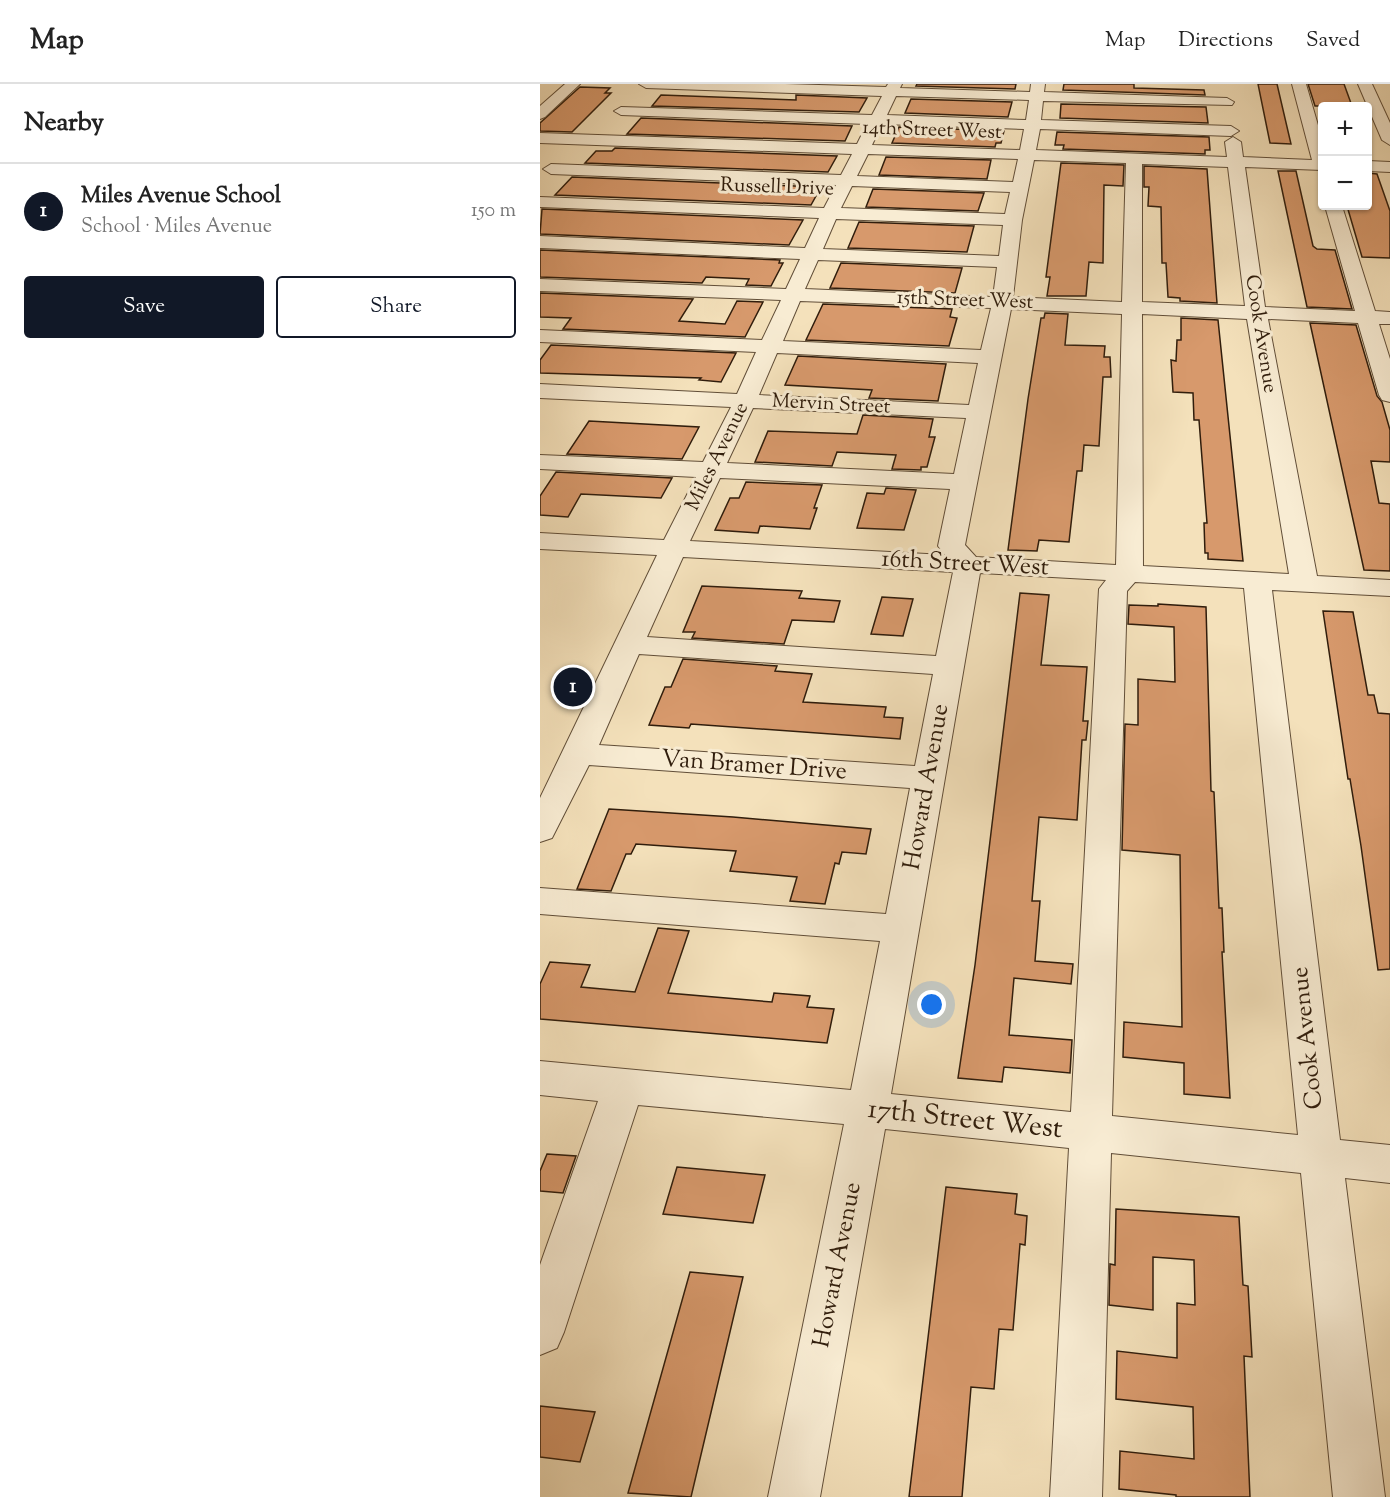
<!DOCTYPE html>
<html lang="en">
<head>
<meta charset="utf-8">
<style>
	:root { --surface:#fff; --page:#f6f6f6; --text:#222; --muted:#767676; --line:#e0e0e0; --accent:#111827 }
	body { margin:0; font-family:"Sorts Mill Goudy",serif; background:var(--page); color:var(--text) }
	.controls { position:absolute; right:18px; top:18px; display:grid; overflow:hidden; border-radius:6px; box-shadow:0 2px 4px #0004 }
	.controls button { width:54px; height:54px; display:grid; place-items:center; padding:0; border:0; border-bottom:2px solid var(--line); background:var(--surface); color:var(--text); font:30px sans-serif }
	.you { position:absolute; left:392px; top:921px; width:21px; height:21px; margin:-15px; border:4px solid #fff; border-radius:50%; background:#1a73e8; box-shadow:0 0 0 9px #1a73e833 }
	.badge { display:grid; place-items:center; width:39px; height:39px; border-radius:50%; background:var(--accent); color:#fff; font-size:20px; font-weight:700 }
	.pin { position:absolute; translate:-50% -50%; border:3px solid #fff; box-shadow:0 2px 6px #0006 }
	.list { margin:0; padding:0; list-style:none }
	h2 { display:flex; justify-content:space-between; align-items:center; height:78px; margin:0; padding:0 24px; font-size:26px }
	h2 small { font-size:20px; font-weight:400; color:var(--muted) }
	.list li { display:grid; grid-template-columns:39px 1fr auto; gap:18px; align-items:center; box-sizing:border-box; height:96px; padding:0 24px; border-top:2px solid var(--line) }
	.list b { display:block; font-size:22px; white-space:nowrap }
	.list p { margin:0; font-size:20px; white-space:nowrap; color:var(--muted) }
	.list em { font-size:20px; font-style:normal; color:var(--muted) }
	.actions { display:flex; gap:12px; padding:18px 24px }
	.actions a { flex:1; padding:14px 0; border:2px solid var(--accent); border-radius:6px; text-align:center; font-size:21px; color:var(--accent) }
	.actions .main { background:var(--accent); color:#fff }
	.map { position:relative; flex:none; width:850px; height:1413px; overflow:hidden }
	header { display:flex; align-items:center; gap:36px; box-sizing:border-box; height:84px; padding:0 30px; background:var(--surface); border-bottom:2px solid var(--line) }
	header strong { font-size:28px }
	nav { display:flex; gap:33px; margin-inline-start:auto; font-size:21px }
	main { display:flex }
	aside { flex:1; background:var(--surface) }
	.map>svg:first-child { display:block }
	.building { fill:#d7996c; stroke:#301d0c; stroke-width:1.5 }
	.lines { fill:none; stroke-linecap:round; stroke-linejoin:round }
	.minor-casing { stroke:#614e38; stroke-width:2 }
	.minor { fill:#f8ecd3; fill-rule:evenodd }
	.labels { text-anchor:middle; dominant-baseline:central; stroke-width:6; stroke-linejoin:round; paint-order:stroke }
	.far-street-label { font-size:20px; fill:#301d0c; stroke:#f8ecd3 }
	.street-label { font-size:24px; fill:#301d0c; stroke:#f8ecd3 }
	.near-street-label { font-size:28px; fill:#301d0c; stroke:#f8ecd3 }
</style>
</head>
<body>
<header>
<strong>Map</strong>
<nav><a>Map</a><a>Directions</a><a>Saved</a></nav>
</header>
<main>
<aside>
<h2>Nearby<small></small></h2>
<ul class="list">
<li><span class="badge">1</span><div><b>Miles Avenue School</b><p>School · Miles Avenue</p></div><em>150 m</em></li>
</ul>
<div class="actions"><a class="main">Save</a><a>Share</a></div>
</aside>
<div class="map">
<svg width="850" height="1413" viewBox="0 0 850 1413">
	<rect width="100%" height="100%" fill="#f4e1bb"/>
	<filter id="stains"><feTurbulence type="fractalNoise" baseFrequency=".00333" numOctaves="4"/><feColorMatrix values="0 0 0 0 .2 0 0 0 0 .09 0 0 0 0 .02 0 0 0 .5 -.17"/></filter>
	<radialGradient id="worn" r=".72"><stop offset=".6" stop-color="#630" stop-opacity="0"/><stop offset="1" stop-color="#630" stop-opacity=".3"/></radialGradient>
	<path class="building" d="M377 0H476L475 5 376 2Z
		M524 0H594V4L664 6 665 11 523 6Z
		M718 0H737L751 60 730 59Z
		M768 0H804L812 22H775Z
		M40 3 70 4 65 9H71L32 48 0 47V39Z
		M121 11 256 16V11L327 14 319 28 112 22Z
		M371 15 472 18 468 33 365 29Z
		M521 20 666 23 668 39 520 34Z
		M101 34 312 42 305 57 87 50Z
		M359 43 464 47 461 59H456L455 63 352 59Z
		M517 48 669 53 670 66H665V70L523 65 524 61H515Z
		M75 64 297 72 288 88 45 79 56 67H72Z
		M346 73 451 76 447 95 339 91Z
		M521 79 584 81 583 102 564 101 563 179 549 178 546 212H507L510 193H506Z
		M604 82 667 85 677 219 640 217V214L628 213 626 179H622L621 123 608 122 609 103H604Z
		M738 87H756L773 162 777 165 795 166 812 225 767 223Z
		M828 89 837 90 850 127V174L822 173 807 122H828Z
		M32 93 281 103 271 121 15 111Z
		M333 105 444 109 438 127 326 123Z
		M2 125 263 136 249 161 0 150Z
		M319 138 434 142 427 168 308 164Z
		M0 166 240 176 239 179H243L231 202 206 201 209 195 166 193 162 199 0 193Z
		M301 179 422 184 415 209 290 204Z
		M0 209 153 215 139 237 185 240 197 217 223 218 205 253 23 245 31 234 0 233Z
		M283 220 412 225 410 233 417 234 409 262 266 256Z
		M505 229 528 230 525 261 565 262 564 273H570L571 293H563L559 362 544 361 542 387H537L529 458 499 456 497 467 468 466 488 315 501 234H504Z
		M641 234 678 236 703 477 668 475V469H665L664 439H667L659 336H654L653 309 633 308 631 276 636 277 637 256H641Z
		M770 239 816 241 837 312 842 318 850 346V378L831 377 839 419 850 420V487L824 486Z
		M11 261 196 269 181 298 159 296 161 294 0 289V276Z
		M258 272 406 280 398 317 329 314 332 306 245 301Z
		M323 331 393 335 389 353H395L387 383H381V386L352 385 356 371 297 368 292 382 215 378 228 347 317 350Z
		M49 337 159 343 142 375 27 370Z
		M16 388 132 394 121 414 41 410 28 433 0 431V412Z
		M206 398 282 401 274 424H277L270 445 220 442 218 449 175 446 190 414H199Z
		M346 404 376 406 364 446 317 444 327 409 344 410Z
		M162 502 262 507 259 514 300 517 294 538 252 536 244 560 152 554 155 548H143Z
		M480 509 509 511 501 581 547 583 543 637H548L546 656H542L537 736 499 733 492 817H500L495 877 533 880 531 900 474 894 469 951 532 956 530 989 464 983 462 998 418 994 435 881Z
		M342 513 373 515 363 552 331 550Z
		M618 520 666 523 671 707 674 708 679 824H682L684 868H682L690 1014 644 1010V979L583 973 584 938 642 943 640 771 582 766 585 640 598 641V595L635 598 634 543 588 540 589 521 618 522Z
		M783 527 813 528 828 611H834L838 629 850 630V885L838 886 821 762 810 695H808Z
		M143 575 237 582 235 587 272 590 263 618 346 623 344 633 363 634 360 655 151 640 149 644 109 641 125 603H131Z
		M69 725 193 733 331 745 326 770 302 768 299 780 295 779 285 820 250 817 257 793 190 787 196 767 96 760 91 770H86L71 807 37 805Z
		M118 844 149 847 128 909 232 918 234 909 270 912 267 923 294 925 287 959 0 935V900L10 878 50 881 41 903 95 908Z
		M7 1070 36 1072 23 1109 0 1107V1087Z
		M137 1083 225 1091 213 1139 123 1130Z
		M406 1103 477 1110 475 1130 487 1132 485 1161 480 1160 473 1246 459 1245 454 1305 431 1303 422 1413H369Z
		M576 1125 699 1133 703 1201 708 1202 712 1273 704 1272 710 1413H636V1411L579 1405 580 1367 654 1375 653 1323 576 1315 577 1267 637 1274V1219L655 1221 654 1176 613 1173V1226L569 1221 570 1180 575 1181Z
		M150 1188 203 1193 151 1413 88 1409Z
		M0 1322 55 1328 40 1378 0 1373Z"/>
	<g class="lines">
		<defs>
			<path id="minor" d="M25 0H40L5 33 0 35V22Z
				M99 0H245L346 3 348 0H362L360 4 490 8 491 0H505L504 8 687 14 694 18 692 21 503 17 501 36 691 42 699 47 691 52 500 45 496 66 687 73 685 58 693 53 701 58 703 73 772 76 752 0H766L782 55V86L705 83 725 223 815 227 785 122H802L835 227 850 228V240H839L850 275V318L842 316 839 311 818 239 728 235 777 492 850 496V512L732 506 800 1056 850 1061V1099L805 1094 845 1413H793L761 1089 571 1069 562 1413H510L529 1064 345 1045 280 1413H228L304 1040 98 1021 24 1248 17 1264 0 1271V1181L58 1017 0 1011V977L311 1006 340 857 0 830V804L346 830 370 704 49 681 12 754 0 758V714L117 471 0 465V449L124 456 156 393 0 385V371L163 378 191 323 0 314V300L197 310 216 268 0 258V246L222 256 241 216 0 207V195L246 205 260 175 0 164V152L265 164 279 134 0 123V113L284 124 296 101 11 90 3 85 11 80 301 91 312 70 0 59V49L317 60 327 40 81 31 74 27 81 23 332 31 342 12 106 4ZM356 12 489 16 486 36 347 31ZM342 40 484 45 480 66 332 61ZM328 70 478 75 473 98 317 92ZM494 76 586 79 582 218 473 213 482 136ZM602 80 688 83 705 222 602 218ZM312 102 470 108 465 130 301 124ZM296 135 463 141 459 172 283 165ZM278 176 457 183 453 213 265 205ZM260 217 451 224 441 266 243 257ZM471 225 582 230 576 481 436 473 425 461ZM602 230 707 235 749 490 603 482ZM237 269 438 279 429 321 219 311ZM213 324 426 334 414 390 187 379ZM180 394 410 405 398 462 405 471 150 457ZM143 473 413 488 396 572 107 553ZM440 489 566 496 559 505 531 1028 351 1010ZM595 498 704 504 758 1051 572 1032 587 507ZM99 570 393 590 375 682 59 661Z
				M818 0H832L850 39V61L842 56Z
				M828 77 850 78V88L828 87Z"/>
		</defs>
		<use href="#minor" class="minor-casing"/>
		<use href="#minor" class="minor"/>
	</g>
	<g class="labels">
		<g class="far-street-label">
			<text transform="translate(392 47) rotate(2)">14th Street West</text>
			<text transform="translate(237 104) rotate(2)">Russell Drive</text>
			<text transform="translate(425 217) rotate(2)">15th Street West</text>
			<text transform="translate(720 250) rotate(81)">Cook Avenue</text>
			<text transform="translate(291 321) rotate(3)">Mervin Street</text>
			<text transform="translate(178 373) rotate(-64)">Miles Avenue</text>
		</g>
		<g class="street-label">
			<text transform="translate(425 480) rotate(3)">16th Street West</text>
			<text transform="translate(214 682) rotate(4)">Van Bramer Drive</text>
			<text transform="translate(387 703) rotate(-80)">Howard Avenue</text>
			<text transform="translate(768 954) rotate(-96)">Cook Avenue</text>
			<text transform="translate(298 1181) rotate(-79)">Howard Avenue</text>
		</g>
		<g class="near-street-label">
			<text transform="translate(425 1036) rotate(6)">17th Street West</text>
		</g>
	</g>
	<rect width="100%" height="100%" filter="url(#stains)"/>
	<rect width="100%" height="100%" fill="url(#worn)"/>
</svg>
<div class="controls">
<button>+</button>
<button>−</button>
</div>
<div class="you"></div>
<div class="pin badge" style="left:33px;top:603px">1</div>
</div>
</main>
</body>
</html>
